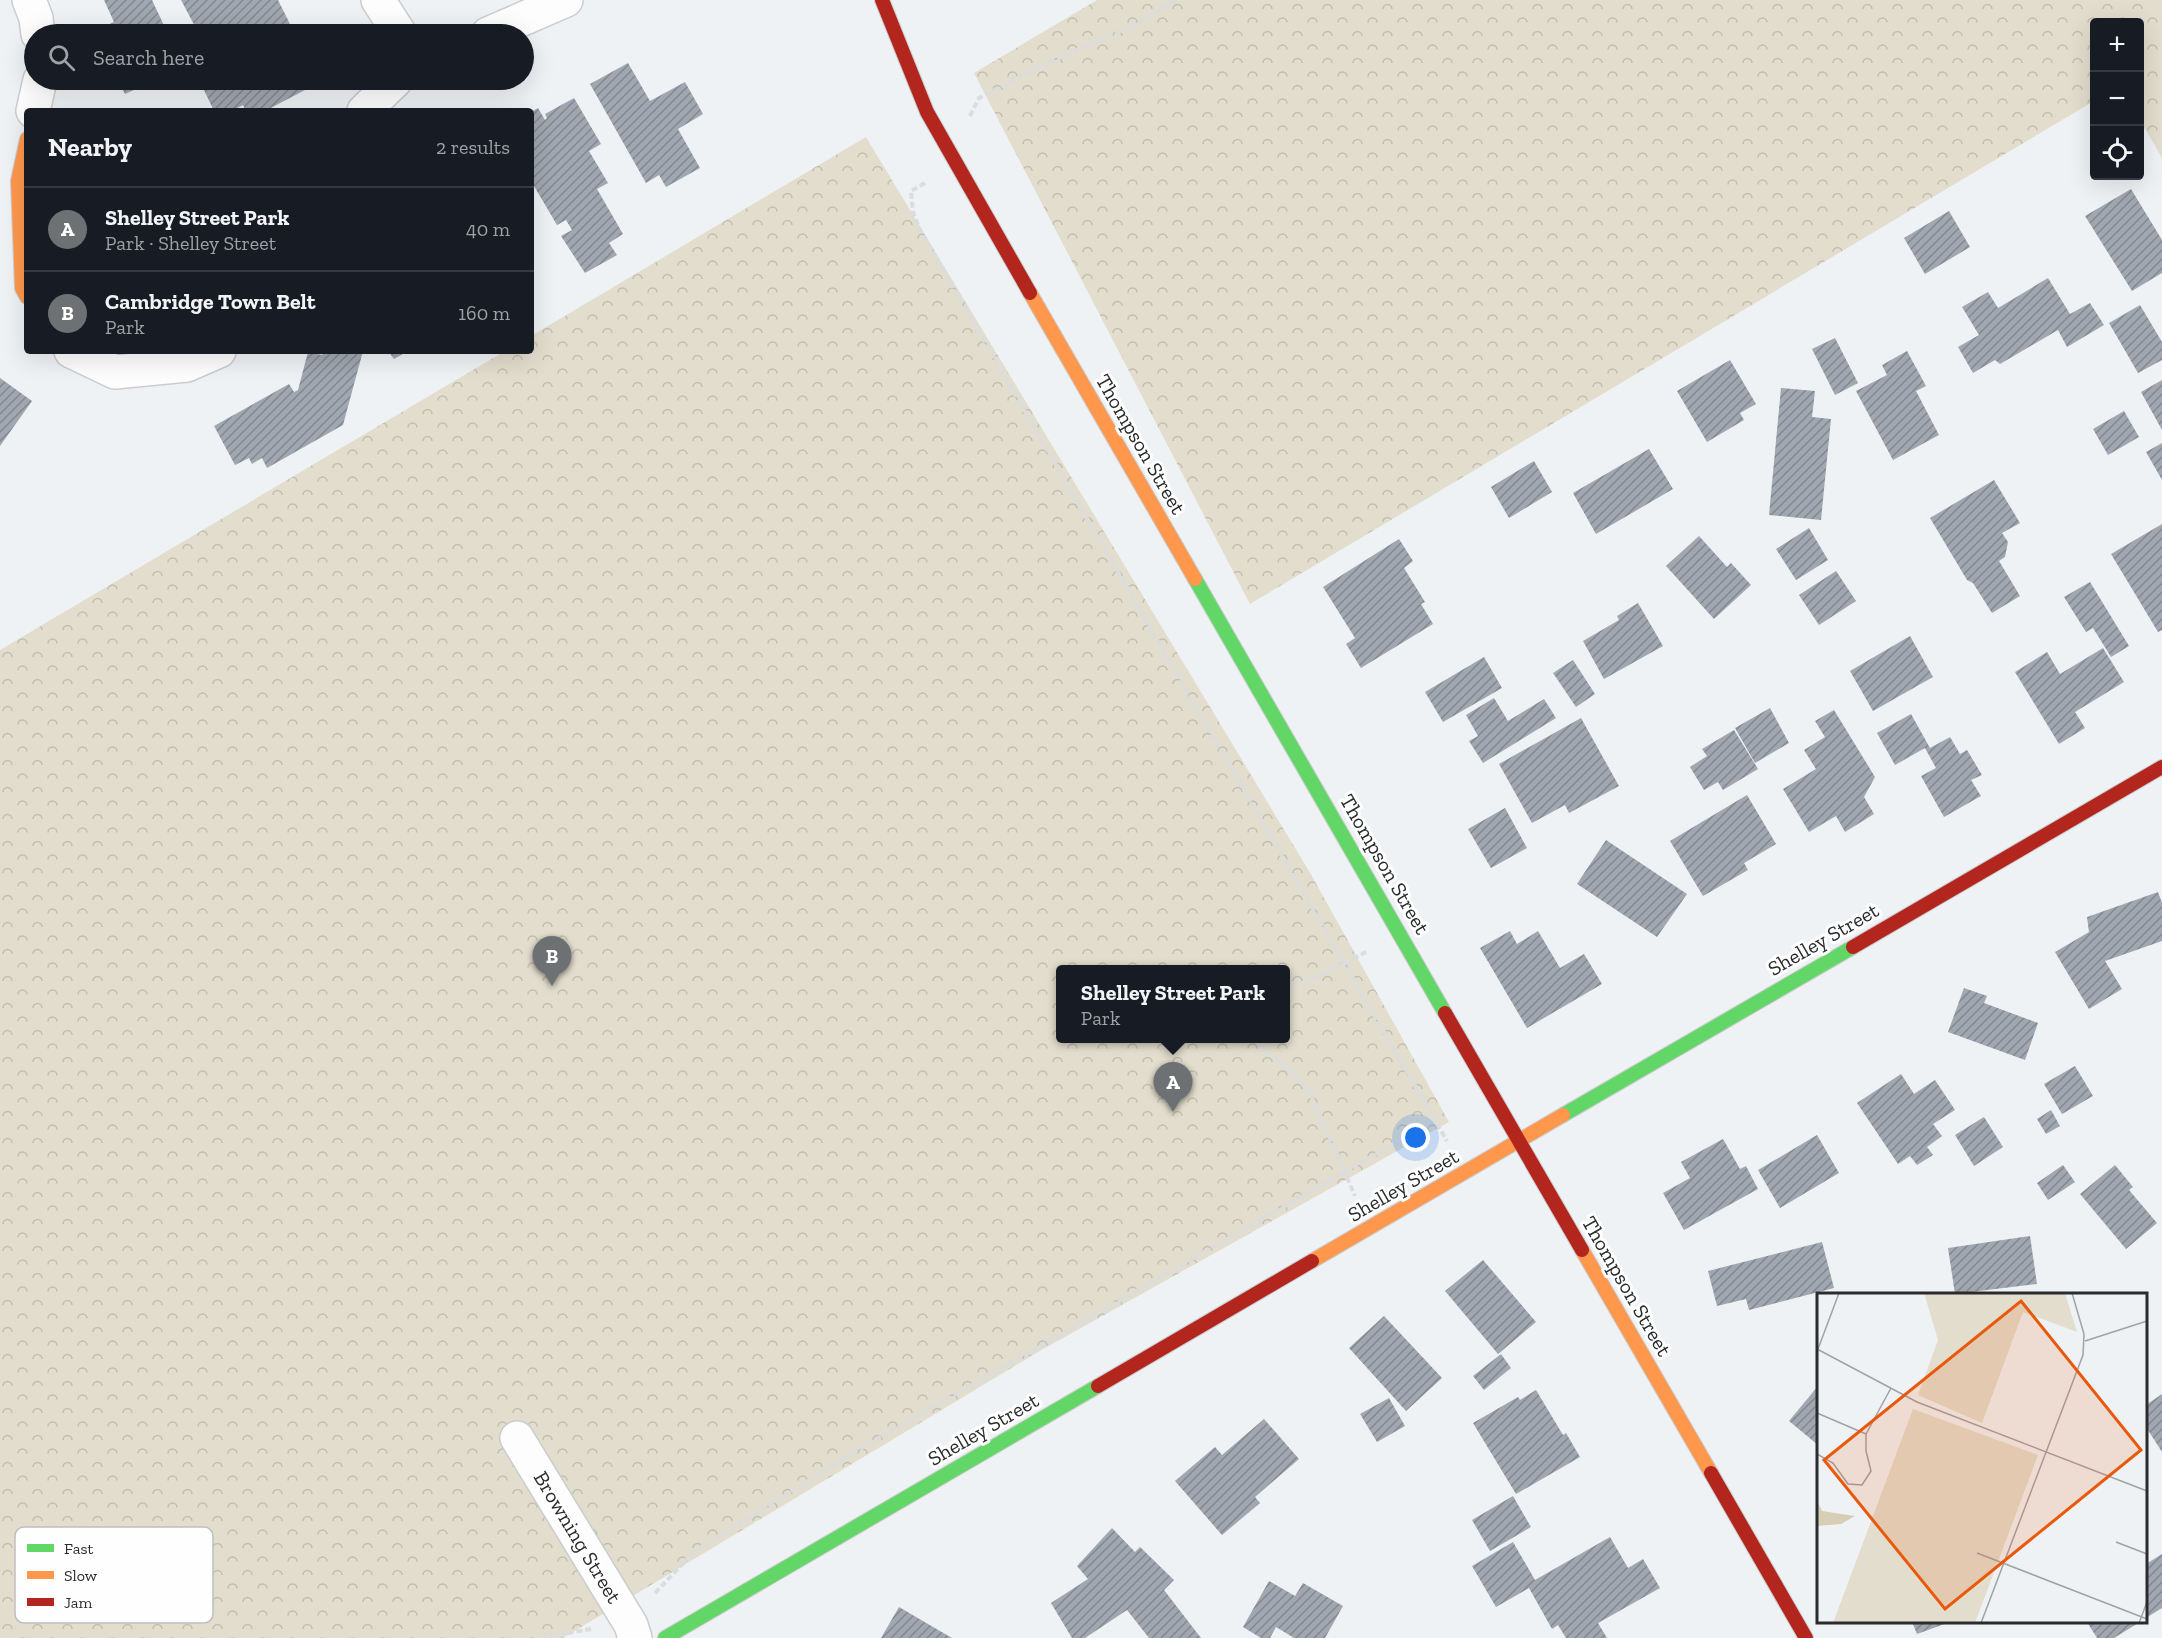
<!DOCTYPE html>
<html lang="en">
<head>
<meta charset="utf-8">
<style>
	:root { --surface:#171b24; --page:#242831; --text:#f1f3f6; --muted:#9ea1a6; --line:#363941; --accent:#6e7173 }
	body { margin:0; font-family:"Zilla Slab",serif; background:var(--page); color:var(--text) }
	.controls { position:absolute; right:18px; top:18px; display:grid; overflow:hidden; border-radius:6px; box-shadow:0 6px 24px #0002 }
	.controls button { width:54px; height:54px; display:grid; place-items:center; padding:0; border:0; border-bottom:2px solid var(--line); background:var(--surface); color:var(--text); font:30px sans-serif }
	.you { position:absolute; left:1416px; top:1138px; width:21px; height:21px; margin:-15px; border:4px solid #fff; border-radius:50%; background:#1a73e8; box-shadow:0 0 0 9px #1a73e833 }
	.badge { display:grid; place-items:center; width:39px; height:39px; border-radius:50%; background:var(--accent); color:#fff; font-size:20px; font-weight:700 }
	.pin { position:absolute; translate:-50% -50px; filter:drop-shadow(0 2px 3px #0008) }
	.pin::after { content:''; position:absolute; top:32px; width:21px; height:18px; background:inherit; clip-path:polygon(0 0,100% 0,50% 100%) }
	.popup { position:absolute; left:1056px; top:965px; width:234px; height:78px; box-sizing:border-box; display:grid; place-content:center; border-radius:6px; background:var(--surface); filter:drop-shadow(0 2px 4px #0005); font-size:20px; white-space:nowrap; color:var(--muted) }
	.popup b { font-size:22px; color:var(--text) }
	.popup::after { content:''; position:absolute; left:50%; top:100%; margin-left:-12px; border:12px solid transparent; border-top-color:var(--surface) }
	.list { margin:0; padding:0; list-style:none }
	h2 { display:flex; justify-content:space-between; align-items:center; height:78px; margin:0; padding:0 24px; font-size:26px }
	h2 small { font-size:20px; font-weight:400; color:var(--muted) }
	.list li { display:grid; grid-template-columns:39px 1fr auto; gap:18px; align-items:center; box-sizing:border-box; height:84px; padding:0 24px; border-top:2px solid var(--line) }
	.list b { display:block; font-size:22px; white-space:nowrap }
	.list p { margin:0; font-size:20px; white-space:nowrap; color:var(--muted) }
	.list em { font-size:20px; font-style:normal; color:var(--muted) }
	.icon { flex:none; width:33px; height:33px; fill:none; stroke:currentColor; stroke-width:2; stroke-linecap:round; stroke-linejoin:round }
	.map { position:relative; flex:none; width:2162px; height:1638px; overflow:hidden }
	.search { position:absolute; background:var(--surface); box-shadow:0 6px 24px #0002; left:24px; top:24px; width:510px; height:66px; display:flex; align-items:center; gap:15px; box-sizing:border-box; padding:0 21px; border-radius:33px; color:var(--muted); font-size:22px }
	.panel { position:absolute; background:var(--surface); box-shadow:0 6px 24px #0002; left:24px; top:108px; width:510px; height:246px; border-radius:6px }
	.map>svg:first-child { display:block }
	.park { fill:url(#park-crowns); fill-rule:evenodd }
	.building { fill:url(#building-hatch) }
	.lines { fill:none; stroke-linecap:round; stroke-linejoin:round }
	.street-casing { stroke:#caccce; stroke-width:36 }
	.fast-casing { stroke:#caccce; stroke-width:16 }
	.slow-casing { stroke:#caccce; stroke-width:16 }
	.jam-casing { stroke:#caccce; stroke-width:16 }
	.path { stroke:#dbdcdd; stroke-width:4; stroke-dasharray:6 3; stroke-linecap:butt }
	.street { stroke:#fdfdfe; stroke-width:33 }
	.fast { stroke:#63d668; stroke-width:14 }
	.slow { stroke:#ff974d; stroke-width:14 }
	.jam { stroke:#b3261e; stroke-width:14 }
	.labels { text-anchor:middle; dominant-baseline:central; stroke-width:6; stroke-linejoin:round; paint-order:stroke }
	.street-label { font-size:21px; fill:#292b2d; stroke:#fefefe }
	.inset-road { fill:none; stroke:#a0a2a5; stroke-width:1.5 }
	.view { fill:#e8590c; fill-opacity:0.15; stroke:#e8590c; stroke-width:3 }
	.inset-edge { fill:none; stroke:#292b2d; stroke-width:3 }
	.key { fill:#fefefe; stroke:#bebfbf; stroke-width:1.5 }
	.key-label { font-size:16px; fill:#292b2d }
</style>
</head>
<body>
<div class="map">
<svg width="2162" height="1638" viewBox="0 0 2162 1638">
	<defs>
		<pattern id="park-crowns" width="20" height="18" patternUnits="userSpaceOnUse" patternTransform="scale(1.5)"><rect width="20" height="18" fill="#e2ddcd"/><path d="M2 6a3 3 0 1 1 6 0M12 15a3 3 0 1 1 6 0" fill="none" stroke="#c2beb0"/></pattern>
		<pattern id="building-hatch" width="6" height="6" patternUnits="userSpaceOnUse" patternTransform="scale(1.5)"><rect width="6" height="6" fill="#a0a7b0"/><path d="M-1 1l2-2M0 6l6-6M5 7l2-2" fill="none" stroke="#828890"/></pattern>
	</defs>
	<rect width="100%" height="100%" fill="#eff2f5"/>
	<path class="park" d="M1097 0H2162V158L2140 120V22H2094V101L1250 604 974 73Z
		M866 137 1309 871 1449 1122 1038 1352 563 1638H0V650L505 351H531V336ZM1060 970H1286V1038H1060Z"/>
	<path class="building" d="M104 0H152L168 34H99L97 30 114 22Z
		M181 0H278L290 24H296L301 34H199Z
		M628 63 650 101 685 82 703 114 678 129 700 168 666 187 659 175 646 183 590 84Z
		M118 80H156L125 94Z
		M212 80H300L305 90 265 111H246L243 105 232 111H214L203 88 213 82Z
		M574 98 601 144 589 151 608 183 597 189 623 234 609 243 617 255 585 273 561 236 572 230 566 220 557 225 531 181V112L538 108 545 120 547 118 545 114Z
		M2131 189 2162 240V273L2132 291 2085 216Z
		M1949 211 1970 247 1925 274 1904 238Z
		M2048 278 2070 314 2090 303 2104 325 2067 347 2058 330 2000 364 1995 360 1973 373 1958 347 1979 335 1962 307 1988 292 1998 308Z
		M2140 305 2162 342V360L2138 373 2109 323Z
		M1835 338 1858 383 1835 395 1812 349Z
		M323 351H363L343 425 267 468 262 458 252 464 249 458 235 465 214 426 289 384 294 392 298 390 308 352 322 355Z
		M388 351H408L394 359Z
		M1907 351 1926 386 1916 391 1939 435 1893 460 1856 391 1887 375 1882 365Z
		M1730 360 1756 404 1740 413 1744 420 1707 442 1677 391Z
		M0 378 32 401 0 446Z
		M2162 380V430L2141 392Z
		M1781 388 1815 391 1812 417 1831 419 1821 520 1769 515Z
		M2124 411 2139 437 2108 455 2093 429Z
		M2162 443V480L2146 452Z
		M1649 449 1673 489 1596 534 1573 493Z
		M1534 461 1552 492 1509 518 1491 487Z
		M1994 480 2020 523 2002 533 2008 542 2005 557 1999 561 2020 596 1992 613 1973 583 1967 580 1930 518Z
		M2162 524V630L2158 632 2111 554Z
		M1809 528 1828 560 1796 580 1776 549Z
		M1699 536 1727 567 1731 563 1751 585 1714 619 1666 566Z
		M1399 539 1413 561 1404 568 1425 602 1421 604 1433 624 1361 668 1346 644 1355 638 1323 587Z
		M1836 571 1856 601 1819 625 1799 595Z
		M2090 582 2129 646 2111 657 2093 628 2086 632 2064 597Z
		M1638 603 1663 646 1604 679 1583 641 1619 620 1617 616Z
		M1910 636 1933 677 1873 711 1850 671Z
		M2103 648 2124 682 2075 712 2085 728 2059 744 2015 672 2047 652 2060 674Z
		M1484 657 1502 688 1443 722 1425 692Z
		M1573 660 1595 694 1576 707 1553 673Z
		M1494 698 1508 721 1544 699 1556 718 1483 763 1469 741 1478 736 1466 715Z
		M1770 708 1789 743 1755 763 1735 728Z
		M1834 710 1875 777 1864 797 1874 814 1845 832 1836 816 1809 832 1783 789 1816 769 1804 750 1825 737 1815 721Z
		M1911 714 1930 748 1950 737 1960 754 1967 750 1982 775 1971 780 1981 796 1944 817 1921 776 1936 768 1925 748 1895 765 1877 733Z
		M1581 718 1619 786 1569 813 1565 805 1532 823 1499 764Z
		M1734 730 1758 769 1723 790 1718 782 1704 790 1690 767 1707 756 1702 749Z
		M1747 795 1776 844 1744 863 1748 870 1703 896 1670 841Z
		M1505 808 1527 848 1491 868 1468 829Z
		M1606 840 1687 894 1657 937 1577 884Z
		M2158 892 2162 903V941L2105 961 2122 989 2089 1009 2055 952 2089 932 2087 917Z
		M1510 931 1517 944 1538 931 1560 968 1584 954 1602 984 1527 1028 1480 948Z
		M1964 988 1987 996 1984 1003 2038 1023 2025 1060 1948 1032Z
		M2075 1066 2093 1096 2062 1114 2044 1084Z
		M1901 1074 1914 1094 1935 1080 1955 1110 1933 1124 1942 1136 1927 1147 1933 1155 1917 1165 1910 1156 1898 1164 1857 1103Z
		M2051 1110 2060 1126 2046 1134 2037 1119Z
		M1984 1117 2003 1147 1974 1166 1955 1135Z
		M1817 1135 1839 1173 1780 1208 1758 1170Z
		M1723 1139 1740 1169 1746 1166 1758 1189 1684 1230 1663 1193 1690 1178 1681 1162Z
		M2063 1165 2075 1182 2048 1200 2037 1183Z
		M2115 1165 2133 1187 2129 1190 2157 1223 2126 1249 2080 1194Z
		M2030 1236 2037 1284 1955 1294 1948 1248Z
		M1822 1242 1834 1288 1749 1310 1746 1299 1717 1306 1708 1271Z
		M1483 1260 1536 1322 1498 1354 1445 1291Z
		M1384 1316 1442 1378 1406 1411 1349 1348Z
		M1501 1354 1511 1368 1484 1390 1473 1376Z
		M1818 1386V1445L1789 1421Z
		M1536 1390 1563 1435 1566 1433 1580 1457 1516 1494 1473 1423 1518 1397 1520 1400Z
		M2162 1394V1452L2146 1427V1405Z
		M1389 1398 1405 1426 1377 1442 1360 1414Z
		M1264 1419 1299 1459 1255 1497 1260 1503 1222 1535 1175 1481 1215 1447 1222 1455Z
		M1513 1496 1531 1527 1490 1551 1472 1520Z
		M1112 1528 1135 1552 1140 1547 1174 1580 1164 1590 1201 1638H1149L1127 1610 1085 1638H1072L1051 1603 1088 1579 1077 1566Z
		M1610 1537 1628 1568 1643 1559 1660 1588 1598 1623 1607 1638H1566L1558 1625 1552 1629 1529 1588 1496 1607 1472 1566 1513 1542 1535 1580Z
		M2162 1554V1608L2146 1618V1564Z
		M1269 1581 1295 1596 1303 1583 1343 1606 1325 1638H1294L1276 1627 1270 1638H1261L1243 1627Z
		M899 1607 952 1638H881Z
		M1912 1622H1950L1917 1634Z
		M2087 1622H2140L2114 1638H2097Z"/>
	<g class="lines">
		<defs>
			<path id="street" d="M29 0 36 18 38 34
				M378 0 400 34
				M488 34 566 0
				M33 111 40 80
				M364 111 396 80
				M71 351 115 372 187 365 219 351
				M517 1438 631 1625 635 1638"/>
			<path id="fast" d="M1195 579 1445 1013
				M1563 1115 1853 947
				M665 1638 1098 1386"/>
			<path id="slow" d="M27 139 18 181 22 288 27 297
				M1030 293 1195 579
				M1582 1250 1711 1473
				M1312 1261 1563 1115"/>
			<path id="jam" d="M882 0 927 112 1030 293
				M1853 947 2162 767
				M1445 1013 1582 1250
				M1098 1386 1312 1261
				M1711 1473 1806 1638"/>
		</defs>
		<use href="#street" class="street-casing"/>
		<use href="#fast" class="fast-casing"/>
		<use href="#slow" class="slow-casing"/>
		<use href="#jam" class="jam-casing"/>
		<path class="path" d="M970 116 979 98 1032 70 1132 26 1177 0
			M925 183 911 191 913 212 920 230 1447 1141
			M1286 984 1315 978 1368 951
			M1254 1038 1269 1055 1287 1067 1310 1093 1355 1196
			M655 1593 695 1551 853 1453 1435 1120
			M541 1638 591 1629"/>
		<use href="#street" class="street"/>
		<use href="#fast" class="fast"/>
		<use href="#slow" class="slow"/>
		<use href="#jam" class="jam"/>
	</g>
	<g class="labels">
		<g class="street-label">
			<text transform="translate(1141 444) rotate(60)">Thompson Street</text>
			<text transform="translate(1385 864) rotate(60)">Thompson Street</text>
			<text transform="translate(1823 939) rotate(-30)">Shelley Street</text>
			<text transform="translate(1403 1185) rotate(-30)">Shelley Street</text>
			<text transform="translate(1627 1286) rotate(60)">Thompson Street</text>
			<text transform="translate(983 1429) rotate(-30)">Shelley Street</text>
			<text transform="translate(578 1537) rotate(59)">Browning Street</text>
		</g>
	</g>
	<g transform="translate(1817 1293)">
		<rect width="330" height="330" fill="#eff2f5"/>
		<path d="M0 207 5 218 38 223 24 231 0 233Z" fill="#d7ceb6"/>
		<path d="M107 0H248L260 39 206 19 165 130 101 102 121 47ZM96 116 221 162 158 330H16Z" fill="#e2ddcd"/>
		<path class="inset-road" d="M268 48 330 28M0 56 100 109 330 198M1 56 22 0M0 120 49 141 74 95M0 161 16 170 31 191 45 192 54 178 49 158V141M299 249 330 261M160 260 330 326M164 330 266 62 267 41 255 0M322 330 330 309"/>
		<path class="view" d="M204 8 324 157 128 316 7 167Z"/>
		<rect width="330" height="330" class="inset-edge"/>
	</g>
	<rect x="15" y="1527" width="198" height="96" rx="9" class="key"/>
	<rect x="27" y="1544" width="27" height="8" fill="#63d668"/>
	<rect x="27" y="1571" width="27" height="8" fill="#ff974d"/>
	<rect x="27" y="1598" width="27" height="8" fill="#b3261e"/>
	<g class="key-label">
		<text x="64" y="1554">Fast</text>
		<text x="64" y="1581">Slow</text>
		<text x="64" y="1608">Jam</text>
	</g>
</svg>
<div class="controls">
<button>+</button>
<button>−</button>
<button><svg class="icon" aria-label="locate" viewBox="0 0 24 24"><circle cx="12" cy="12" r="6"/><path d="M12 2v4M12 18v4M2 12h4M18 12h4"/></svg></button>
</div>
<div class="you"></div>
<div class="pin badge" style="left:1173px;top:1112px">A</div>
<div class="popup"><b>Shelley Street Park</b>Park</div>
<div class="pin badge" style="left:552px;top:986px">B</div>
<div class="search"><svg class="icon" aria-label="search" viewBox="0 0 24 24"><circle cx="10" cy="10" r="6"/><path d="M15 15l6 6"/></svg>Search here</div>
<section class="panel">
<h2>Nearby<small>2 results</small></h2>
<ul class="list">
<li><span class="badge">A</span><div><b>Shelley Street Park</b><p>Park · Shelley Street</p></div><em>40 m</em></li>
<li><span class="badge">B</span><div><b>Cambridge Town Belt</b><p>Park</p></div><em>160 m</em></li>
</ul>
</section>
</div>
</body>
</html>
